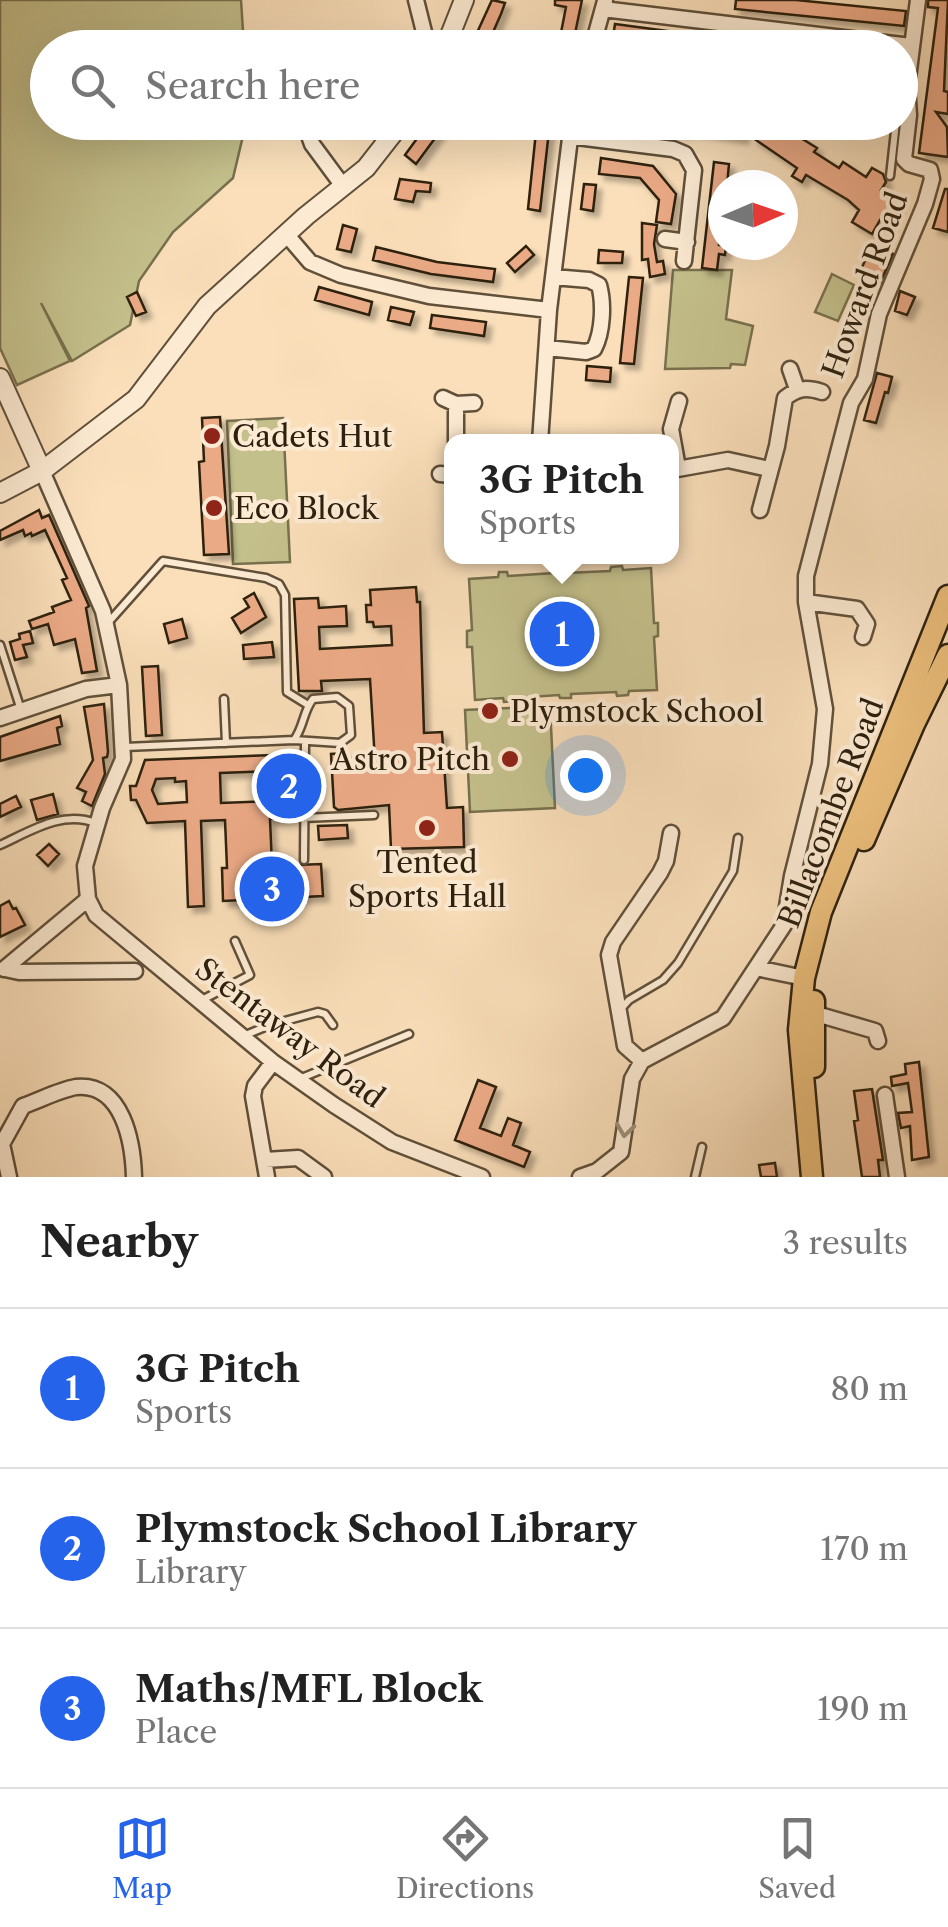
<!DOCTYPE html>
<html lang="en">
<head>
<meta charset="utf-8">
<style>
	:root { --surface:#fff; --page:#f2f2f2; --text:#222; --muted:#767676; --line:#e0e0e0; --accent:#2563eb }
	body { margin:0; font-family:"Libre Caslon Text",serif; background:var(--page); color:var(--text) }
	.compass { position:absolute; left:708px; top:170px; width:90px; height:90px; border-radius:50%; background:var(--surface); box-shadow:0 10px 40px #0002; rotate:88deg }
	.you { position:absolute; left:585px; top:775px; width:35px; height:35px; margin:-25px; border:8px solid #fff; border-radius:50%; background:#1a73e8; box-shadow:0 0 0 15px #1a73e833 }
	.badge { display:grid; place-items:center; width:65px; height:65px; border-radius:50%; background:var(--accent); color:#fff; font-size:32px; font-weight:700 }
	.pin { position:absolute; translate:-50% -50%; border:5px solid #fff; box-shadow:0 2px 10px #0006 }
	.popup { position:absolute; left:444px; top:434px; width:235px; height:130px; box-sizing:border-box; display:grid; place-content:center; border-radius:20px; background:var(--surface); filter:drop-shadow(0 2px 8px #0005); font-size:32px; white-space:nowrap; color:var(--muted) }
	.popup b { font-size:38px; color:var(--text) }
	.popup::after { content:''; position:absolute; left:50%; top:100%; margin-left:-20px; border:20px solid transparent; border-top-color:var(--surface) }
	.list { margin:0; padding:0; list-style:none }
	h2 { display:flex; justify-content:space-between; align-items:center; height:130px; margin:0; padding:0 40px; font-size:42px }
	h2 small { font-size:32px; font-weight:400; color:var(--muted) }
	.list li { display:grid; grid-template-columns:65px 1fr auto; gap:30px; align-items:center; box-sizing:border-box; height:160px; padding:0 40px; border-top:2px solid var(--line) }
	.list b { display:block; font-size:38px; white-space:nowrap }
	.list p { margin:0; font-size:32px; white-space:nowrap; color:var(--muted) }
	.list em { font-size:32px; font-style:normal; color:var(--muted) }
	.icon { flex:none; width:55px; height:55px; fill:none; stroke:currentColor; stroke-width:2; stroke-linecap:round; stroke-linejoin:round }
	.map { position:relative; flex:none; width:948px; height:1177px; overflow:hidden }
	.search { position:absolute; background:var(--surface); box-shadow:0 10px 40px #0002; left:30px; right:30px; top:30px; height:110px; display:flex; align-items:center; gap:25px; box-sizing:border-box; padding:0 35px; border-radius:55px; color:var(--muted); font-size:38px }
	.sheet { height:610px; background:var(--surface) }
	nav { display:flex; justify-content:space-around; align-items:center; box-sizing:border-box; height:140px; border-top:2px solid var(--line); background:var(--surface); font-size:28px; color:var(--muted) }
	nav a { display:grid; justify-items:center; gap:5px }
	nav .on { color:var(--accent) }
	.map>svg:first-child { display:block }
	.green { fill:#c4c08c; stroke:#78704e; stroke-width:2.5 }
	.building { fill:#ebaa86; stroke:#2d200f; stroke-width:2.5; fill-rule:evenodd; filter:url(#shadow) }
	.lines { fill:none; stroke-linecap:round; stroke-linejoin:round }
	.service-casing { stroke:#60503a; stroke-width:11 }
	.minor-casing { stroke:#60503a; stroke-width:19 }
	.tertiary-casing { stroke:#60503a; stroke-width:22 }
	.primary-casing { stroke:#2d200f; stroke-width:25 }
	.service { stroke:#fcead2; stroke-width:6 }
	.minor { stroke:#fcead2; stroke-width:14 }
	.tertiary { stroke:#fcead2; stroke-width:18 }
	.primary { stroke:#edc07d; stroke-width:20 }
	.oneway { stroke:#9f8f7a }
	.poi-dot { fill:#8f2418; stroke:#fcead2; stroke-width:4 }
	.labels { text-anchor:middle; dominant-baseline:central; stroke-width:8; stroke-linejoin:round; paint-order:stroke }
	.street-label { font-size:30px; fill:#2d200f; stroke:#fcead2 }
	.poi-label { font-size:30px; fill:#2d200f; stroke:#fcead2; text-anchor:start }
</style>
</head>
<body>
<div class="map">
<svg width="948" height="1177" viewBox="0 0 948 1177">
	<defs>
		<filter id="shadow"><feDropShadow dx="5.5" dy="5.5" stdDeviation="2.5" flood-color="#0004"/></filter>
	</defs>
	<rect width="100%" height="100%" fill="#fadfba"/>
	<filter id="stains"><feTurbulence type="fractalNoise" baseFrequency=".002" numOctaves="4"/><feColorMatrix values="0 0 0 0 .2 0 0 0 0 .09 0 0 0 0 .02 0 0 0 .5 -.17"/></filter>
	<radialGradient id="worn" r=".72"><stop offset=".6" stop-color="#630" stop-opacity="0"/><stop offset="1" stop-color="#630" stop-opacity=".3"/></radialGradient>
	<path class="green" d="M0 0H241L244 47 48 48V122L246 123 233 178 173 232 139 281 130 325 72 361 41 303 70 361 17 385 0 348Z
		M673 270H732L726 319 753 326 745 365 731 364 730 368 665 369Z
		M832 274 854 285 838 321 815 312Z
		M283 418 290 562 233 564 227 421Z
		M622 566 623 570 651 568 654 623H658V636L654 637 657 690 629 691 628 695 617 696 616 692 571 694V698H560L559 695 515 698 514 701 504 702 503 698 475 700 472 647H467V631L472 630 469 579 498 577 499 572H507L508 576 554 573V570L565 569 566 573 610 571 611 567Z
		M550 706 555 808 470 812 465 710Z"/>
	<path class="building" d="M492 0 505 3 501 14 486 48H470Z
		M555 0H582L572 48H558L566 7 555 5Z
		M736 0H796L906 11 904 26 735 9Z
		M928 0H948L944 91 948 92V114L936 112 947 127 948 157 919 153 938 8 928 7Z
		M615 24 743 41V48H679L613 37Z
		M429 122H447L416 164 405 155Z
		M537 122H550L540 211 528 209Z
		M659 122H745L743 138 686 129V132L658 129Z
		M763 122H787L796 128 793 133 817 148 814 152 839 168 843 162 866 177 872 168 883 174 886 182 881 190 900 201 886 224 880 220 872 234 852 222 859 210 848 200 806 175 802 182 792 176 797 168 753 138Z
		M601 158 653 166 676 194 671 224 656 222 659 200 640 178 599 174Z
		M714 162 729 164 727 185H723L719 245 726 246 725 255 719 254 717 270 702 268Z
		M400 179 431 183 430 192 416 191 413 202 395 199Z
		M584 184 596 185 593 211 581 209Z
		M945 189H948V232L933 228Z
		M642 223 657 225 654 244 657 262 663 261 665 274 650 277 648 259 642 260Z
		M343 225 357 229 351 252 337 249Z
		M872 245 893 254 880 283 859 274Z
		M526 246 534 255 515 272 507 263Z
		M376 247 437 262 495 269 493 282 431 274 373 260Z
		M599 250 623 252 622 263H598Z
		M629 277 643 278 634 364 620 363Z
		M319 287 372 302 369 315 315 300Z
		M900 291 915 297 907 315 895 311Z
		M137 292 146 312 136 316 127 297Z
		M391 307 414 312 410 325 388 320Z
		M432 315 486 322 484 336 430 328Z
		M587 366 611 368 610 382 586 380Z
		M877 373 892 377 888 393 885 392 876 423 864 420Z
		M220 417 229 554 204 555 199 462 204 461 202 418Z
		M39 510 42 518 49 515 89 606 86 608 97 671 82 673 75 639 54 645 48 624 32 629 29 621 54 612 52 607 71 600 62 580 67 578 45 530 32 536 31 533 25 536 23 530 0 540V531Z
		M416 587 417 602H420L424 733 442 732 447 808 463 807 464 847 391 849 389 805 338 810 334 807 331 754 345 753 346 758H356V762L375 761 370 679 321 681 322 691H299L294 599 318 598 319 608 346 606 347 626 319 627 320 649 392 645 391 626 374 627 373 622H367L366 605H371L370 590Z
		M254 593 266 617 241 633 232 618 249 607 244 599Z
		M182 619 187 638 169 643 164 624Z
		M30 631 33 643 23 645 27 657 15 660 10 642 20 639 19 634Z
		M272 642 274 657 244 659 243 645Z
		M158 666 162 735 146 736 142 667Z
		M104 704 108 752 107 757 103 758 105 774 92 806 82 801 86 792 77 788 93 760 84 707Z
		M60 716 62 726 57 728 60 744 0 761V737Z
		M274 755V758L297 757 298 814 270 819 272 866 321 864 323 896 223 901 222 868H227L225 820 201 821 204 906 188 907 185 821 147 823 136 800H131L130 786H136L145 760ZM273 771 274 801 221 803 220 773ZM175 778V782L186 781 187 802 158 804 152 790 156 779Z
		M53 794 58 814 37 820 31 800Z
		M16 796 21 807 0 817V804Z
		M347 825 348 838 319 840 318 826Z
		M49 844 59 854 48 866 37 855Z
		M9 901 13 909 16 908 25 925 0 937V906Z
		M919 1062 929 1157 912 1160 910 1126 901 1128 898 1113 912 1112 908 1083 892 1086 891 1077 906 1074 905 1064Z
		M478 1080 496 1087 480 1128 501 1136 508 1118 521 1123 513 1145 530 1152 524 1167 455 1140Z
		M872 1089 883 1160H878L880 1177H862L854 1121 858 1120 854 1091Z
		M775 1163 777 1177H761L759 1165Z"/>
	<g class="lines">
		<defs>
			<path id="service" d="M890 176 896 122
				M106 625 163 561 266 578 279 584 285 595 287 692 308 705
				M0 645 21 710
				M337 697 349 706 351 735 340 743 294 740C304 727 303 711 313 699Z
				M224 699 226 743
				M125 747 294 740
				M303 818 374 815
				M0 845C31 831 62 810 96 823
				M304 860 305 743
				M200 1001 250 975 235 941
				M619 1011 629 1000 663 980 678 963 733 871 738 838
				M243 1036 270 1025 318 1012 325 1014 333 1025
				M299 1079 409 1034
				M695 1177 702 1147"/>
			<path id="minor" d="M416 0 428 48
				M603 9 911 46
				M305 48V47
				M592 48 605 1
				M304 122 312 144 343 186
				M569 136 673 149 685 154 694 170 684 261
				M286 234 310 262 341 275 429 296 549 310
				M665 239 687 242
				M547 348 586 352 594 349C603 332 604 303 599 285L589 280 553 277
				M790 369 797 389
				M443 398 456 404 474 403
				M456 442V404
				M540 442 549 310 572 122
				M678 468 671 429 679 401
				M672 470 728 460 769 469
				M42 471 103 611 119 685 123 759 102 808 85 866 88 899 96 915 273 1062 334 1105 392 1142 482 1177
				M440 474 452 475
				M760 510 777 446 785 398C798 388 806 387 822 392
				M806 602 857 609 867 624 863 637
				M0 718 86 689 119 685
				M756 968 804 978
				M4 969 88 899
				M5 969 19 972 135 971
				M813 1013 875 1031 878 1041
				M642 1061 723 1018 784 925 792 876 820 764 825 709 806 602V576L851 403 865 379 879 314 925 204 932 179 930 170 909 164 904 159 909 115 907 86 918 0
				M642 1061 625 1046 609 955 613 942 660 873 666 861 671 833
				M885 1095 897 1177
				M265 1160 298 1158 324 1177
				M9 1177 2 1144 23 1106C40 1100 59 1090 76 1087 123 1082 133 1143 134 1177
				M267 1177 253 1096 255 1086 273 1062
				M580 1177 597 1171 621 1152 632 1079 642 1061"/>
			<path id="tertiary" d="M445 48 464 0
				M0 378 42 471
				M0 493 42 471 136 399 207 306 306 216 366 168 402 122"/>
			<path id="primary" d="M864 840 914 724 948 655
				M814 1001V1067
				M812 1177 799 1030 804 978 821 912 948 596"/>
		</defs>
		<use href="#service" class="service-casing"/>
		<use href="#minor" class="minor-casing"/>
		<use href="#tertiary" class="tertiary-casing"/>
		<use href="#primary" class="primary-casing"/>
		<use href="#service" class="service"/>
		<use href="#minor" class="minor"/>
		<use href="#tertiary" class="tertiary"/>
		<use href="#primary" class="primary"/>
	</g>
	<defs><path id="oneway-chevron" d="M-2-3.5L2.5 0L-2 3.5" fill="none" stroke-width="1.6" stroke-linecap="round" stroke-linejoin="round" transform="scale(2.5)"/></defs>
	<use class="oneway" href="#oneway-chevron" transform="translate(625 1130) rotate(98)"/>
	<g class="poi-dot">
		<circle cx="212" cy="436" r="10"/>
		<circle cx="214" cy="508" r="10"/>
		<circle cx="490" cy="711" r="10"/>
		<circle cx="510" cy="759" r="10"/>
		<circle cx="427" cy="828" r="10"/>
	</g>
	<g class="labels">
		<g class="street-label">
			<text transform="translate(865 285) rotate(-70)">Howard Road</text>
			<text transform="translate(831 813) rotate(-69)">Billacombe Road</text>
			<text transform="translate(290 1033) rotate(37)">Stentaway Road</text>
		</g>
		<g class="poi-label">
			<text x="232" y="436">Cadets Hut</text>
			<text x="234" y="508">Eco Block</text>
			<text x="510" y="711">Plymstock School</text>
			<text x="490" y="759" text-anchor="end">Astro Pitch</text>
			<text x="427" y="862" text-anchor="middle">Tented<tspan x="427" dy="34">Sports Hall</tspan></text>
		</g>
	</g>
	<rect width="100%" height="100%" filter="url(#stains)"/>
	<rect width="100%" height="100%" fill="url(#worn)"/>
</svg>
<svg class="compass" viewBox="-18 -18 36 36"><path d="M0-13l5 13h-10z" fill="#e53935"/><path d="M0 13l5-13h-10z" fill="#767676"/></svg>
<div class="you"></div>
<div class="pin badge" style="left:562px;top:634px">1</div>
<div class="popup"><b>3G Pitch</b>Sports</div>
<div class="pin badge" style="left:289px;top:786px">2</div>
<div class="pin badge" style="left:272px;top:889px">3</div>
<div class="search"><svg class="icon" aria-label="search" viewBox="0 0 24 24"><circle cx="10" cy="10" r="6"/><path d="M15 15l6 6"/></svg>Search here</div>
</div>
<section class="sheet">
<h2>Nearby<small>3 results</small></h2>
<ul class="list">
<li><span class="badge">1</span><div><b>3G Pitch</b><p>Sports</p></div><em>80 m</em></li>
<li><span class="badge">2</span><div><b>Plymstock School Library</b><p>Library</p></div><em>170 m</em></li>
<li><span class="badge">3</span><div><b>Maths/MFL Block</b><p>Place</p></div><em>190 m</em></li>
</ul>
</section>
<nav>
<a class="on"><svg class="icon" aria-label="map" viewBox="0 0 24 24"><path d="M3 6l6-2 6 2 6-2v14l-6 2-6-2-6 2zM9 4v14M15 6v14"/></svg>Map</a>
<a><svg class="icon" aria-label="directions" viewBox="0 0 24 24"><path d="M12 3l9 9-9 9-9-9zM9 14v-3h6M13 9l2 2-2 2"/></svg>Directions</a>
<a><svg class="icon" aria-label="saved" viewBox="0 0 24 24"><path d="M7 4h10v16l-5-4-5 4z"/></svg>Saved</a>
</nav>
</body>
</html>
